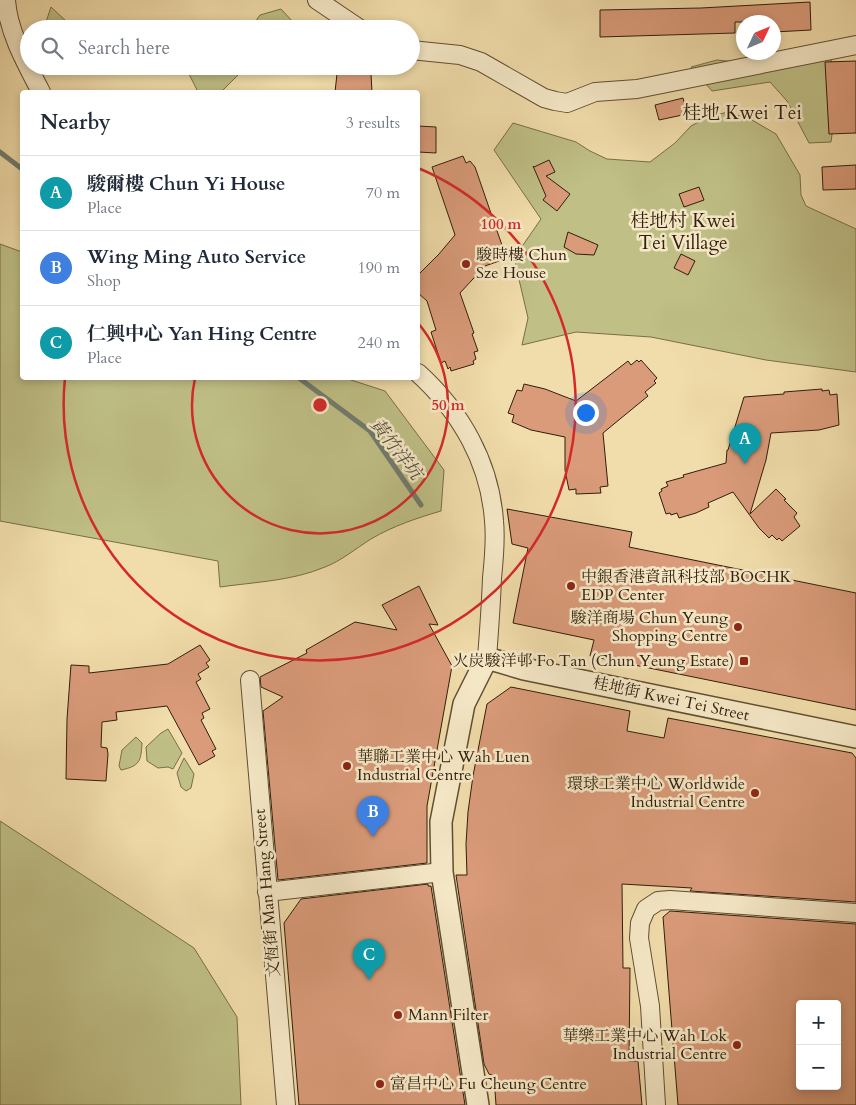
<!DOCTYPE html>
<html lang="en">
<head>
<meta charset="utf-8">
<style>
	:root { --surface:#fff; --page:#f2f2f3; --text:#1f2937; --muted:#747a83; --line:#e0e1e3; --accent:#8f2418 }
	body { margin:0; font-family:Cardo,"Noto Serif TC",serif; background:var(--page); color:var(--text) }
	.controls { position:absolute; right:15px; bottom:15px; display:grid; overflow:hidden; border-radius:5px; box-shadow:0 2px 8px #0003 }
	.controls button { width:45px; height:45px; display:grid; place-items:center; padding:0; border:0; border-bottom:1px solid var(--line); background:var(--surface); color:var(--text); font:25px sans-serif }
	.compass { position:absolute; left:736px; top:15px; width:45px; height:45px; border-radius:50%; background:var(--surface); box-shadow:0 2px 8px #0003; rotate:46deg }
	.you { position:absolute; left:585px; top:412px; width:18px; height:18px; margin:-12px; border:4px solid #fff; border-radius:50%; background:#1a73e8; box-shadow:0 0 0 8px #1a73e833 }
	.badge { display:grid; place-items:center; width:32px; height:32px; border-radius:50%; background:var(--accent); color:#fff; font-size:16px; font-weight:700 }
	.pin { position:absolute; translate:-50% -41px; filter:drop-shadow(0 1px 2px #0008) }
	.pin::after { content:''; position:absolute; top:26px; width:18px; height:15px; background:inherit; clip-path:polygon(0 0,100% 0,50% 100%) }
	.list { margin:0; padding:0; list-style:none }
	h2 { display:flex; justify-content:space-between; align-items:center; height:65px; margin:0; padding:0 20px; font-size:21px }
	h2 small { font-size:16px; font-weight:400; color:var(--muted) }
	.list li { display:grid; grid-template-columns:32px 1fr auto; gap:15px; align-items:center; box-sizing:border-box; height:75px; padding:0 20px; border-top:1px solid var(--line) }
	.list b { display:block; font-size:19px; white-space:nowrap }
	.list p { margin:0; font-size:16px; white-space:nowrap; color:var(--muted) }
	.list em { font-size:16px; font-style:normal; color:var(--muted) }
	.icon { flex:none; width:28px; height:28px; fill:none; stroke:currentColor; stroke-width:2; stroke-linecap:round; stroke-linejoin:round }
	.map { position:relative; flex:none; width:856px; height:1105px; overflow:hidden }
	.search { position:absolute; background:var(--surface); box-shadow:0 2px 8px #0003; left:20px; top:20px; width:400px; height:55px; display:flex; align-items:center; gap:12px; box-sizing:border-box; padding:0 18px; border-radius:28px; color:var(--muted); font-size:19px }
	.panel { position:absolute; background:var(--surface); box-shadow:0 2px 8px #0003; left:20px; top:90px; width:400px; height:290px; border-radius:5px }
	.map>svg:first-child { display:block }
	.green { fill:#bfbf86; stroke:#786e48 }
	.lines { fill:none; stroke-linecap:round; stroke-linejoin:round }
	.stream { stroke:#717c6e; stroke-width:5 }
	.building { fill:#da9b7a; stroke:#301e0b; fill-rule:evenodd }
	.minor-casing { stroke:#604e33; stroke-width:20 }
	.tertiary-casing { stroke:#604e33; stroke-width:24 }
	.minor { stroke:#f6e9c8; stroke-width:18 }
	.tertiary { stroke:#f6e9c8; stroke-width:21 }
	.ring { fill:none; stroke:#d62828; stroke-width:2.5 }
	.poi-dot { fill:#8f2418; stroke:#f6e9c8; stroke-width:2 }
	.labels { text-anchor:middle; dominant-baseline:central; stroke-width:5; stroke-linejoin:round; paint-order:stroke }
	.poi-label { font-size:16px; fill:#301e0b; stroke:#f6e9c8; text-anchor:start }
	.street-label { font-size:16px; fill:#301e0b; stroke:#f6e9c8 }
	.water-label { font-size:18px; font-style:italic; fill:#504d3d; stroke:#f6e9c8 }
	.quarter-label { font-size:19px; fill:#301e0b; stroke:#f6e9c8 }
	.centre { fill:#d62828; stroke:#f6e9c8; stroke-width:2.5 }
	.ring-label { font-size:15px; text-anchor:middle; font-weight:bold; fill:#d62828; stroke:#f6e9c8; stroke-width:5; stroke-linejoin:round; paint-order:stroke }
</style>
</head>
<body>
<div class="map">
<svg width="856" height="1105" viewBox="0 0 856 1105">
	<rect width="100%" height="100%" fill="#f1ddab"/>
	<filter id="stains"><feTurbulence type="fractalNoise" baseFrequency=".004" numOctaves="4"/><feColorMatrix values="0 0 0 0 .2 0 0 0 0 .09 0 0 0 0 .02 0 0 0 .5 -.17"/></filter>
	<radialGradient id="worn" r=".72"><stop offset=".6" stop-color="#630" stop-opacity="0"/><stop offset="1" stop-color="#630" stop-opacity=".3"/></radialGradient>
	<path class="green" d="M51 7 66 21 101 27 104 29H45L44 28Z
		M281 9 293 22 285 29H250L260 15Z
		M831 57 835 113 831 142 809 143 787 101 770 82 712 91 691 67 717 60 785 67 817 62Z
		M191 66H247L221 92H198L187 70Z
		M728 112 752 120 776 134 800 175 801 195 806 206 856 229V372L766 360 651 337 576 332 522 345 528 318 514 258 541 219 494 150 513 123 576 142 590 151 607 159 650 162 675 143 691 126 708 117Z
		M0 244 22 252V378H345L385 391 444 470 441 511C417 518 393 526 371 539 355 549 341 561 325 567 292 581 255 582 220 587L218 561 0 521Z
		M168 729 182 753 173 769 168 767 158 768 147 761 146 747 161 733Z
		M136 737 142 743C141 761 140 766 121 770L119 766 122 750Z
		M184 758 194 774 191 788 186 791 181 787 177 773Z
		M0 821 194 948 237 1017 241 1105H0Z"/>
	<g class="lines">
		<path class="stream" d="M0 152 22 169
			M299 378 370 431 421 505"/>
	</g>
	<path class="building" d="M810 2 811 30 774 32V22H735V33L600 37V10L701 8Z
		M856 61V133L829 134 825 62Z
		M337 74H371L372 92H335Z
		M683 98 687 114 659 120 655 105Z
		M418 126 436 127V153L418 152Z
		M463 156 466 163 470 161 475 167 504 251 500 252 502 260 485 266 460 293 474 333 472 334 478 351 474 352 476 359 473 361 474 364 451 371 450 367 448 369 445 361 441 363 431 332 436 330 427 301 418 293V275L439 254 455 235 432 167Z
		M549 160 555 172 546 176 570 194 557 211 543 200 546 196 533 166 534 167Z
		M856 165V189L823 190 822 167Z
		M699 187 704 200 684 207 679 194Z
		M568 232 598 245 594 255 576 254 564 247Z
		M681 254 695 261 688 275 674 268Z
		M637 360 639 362 641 360 657 378 654 381 656 383 645 392 648 396 603 433 608 486 600 487 601 493 576 494V489L569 490 565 470V437L531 430 512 422 514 415 508 413 517 390 522 391 524 384 545 389 576 401 628 361 631 365Z
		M822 389V391L829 390 830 395 837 394 839 425 819 430 771 433 766 460 750 514 776 489 786 499 784 500 797 513 794 517 800 526 782 541 779 538 777 540 772 535 769 538 759 528 733 492 708 503 709 507 696 513 679 518 677 513 671 515 670 513 666 514 659 493 662 491 661 489 668 486 666 482 684 477 683 475 726 463 727 450H728L744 397 784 394V392Z
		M507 509 632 532 629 547 856 593V710L590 656 594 640 513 623 528 548 512 544Z
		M419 586 438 625 429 624 452 666 427 806V863L278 880 263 711 283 697 261 687 260 677 307 653 306 650 355 622 397 630 382 605Z
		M200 645 210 660 206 663 209 667 198 674 201 679 196 682 210 709 202 713 204 718 201 720 216 749 212 751 215 756 199 765 167 706 116 712 117 720 102 722 101 747 107 748 108 754 106 781 66 779 67 719 71 665 89 666V673L168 664Z
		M511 687 630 711 627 731 664 738 668 718 852 753 856 758V902L690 891 692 888 622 884 623 968H630L629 1061H638L642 1105H496L494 1076 489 1074 484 1064 456 875H467L466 844 468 812 473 776 487 704Z
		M428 884V886H431L465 1105H299L284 923 301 899Z
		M670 911 856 924V1105H678L663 917ZM800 1004H837V1086H800Z"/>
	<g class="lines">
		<defs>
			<path id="minor" d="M6 0C8 32 27 65 41 92
				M317 0 360 29
				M411 50 460 55 481 62 544 98 555 101 567 103 595 92 637 89 856 45
				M418 373C461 412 490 463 494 521 496 540 494 559 492 578 491 605 489 632 487 658
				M250 680 286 1105
				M267 892 442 872
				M656 1105 650 1006 639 938 640 923 646 909 658 901 670 900 856 913"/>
			<path id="tertiary" d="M478 1105 442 872 441 822 464 704 487 658 524 669 856 737"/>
		</defs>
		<use href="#minor" class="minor-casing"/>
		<use href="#tertiary" class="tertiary-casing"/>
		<use href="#minor" class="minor"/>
		<use href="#tertiary" class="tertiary"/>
	</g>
	<g class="ring">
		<path d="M418 323A128 128 0 1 1 195 378"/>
		<path d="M418 168A256 256 0 1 1 65 378"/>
	</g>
	<g class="poi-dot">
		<circle cx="466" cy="264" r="5"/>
		<circle cx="571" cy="586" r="5"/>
		<circle cx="738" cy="627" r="5"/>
		<rect x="739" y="656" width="10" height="10" rx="2.5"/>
		<circle cx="347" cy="766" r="5"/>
		<circle cx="755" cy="793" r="5"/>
		<circle cx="398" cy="1015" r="5"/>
		<circle cx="737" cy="1045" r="5"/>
		<circle cx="380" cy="1084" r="5"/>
	</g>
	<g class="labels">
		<g class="poi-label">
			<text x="476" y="255">駿時樓 Chun<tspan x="476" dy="18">Sze House</tspan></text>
			<text x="581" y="577">中銀香港資訊科技部 BOCHK<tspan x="581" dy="18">EDP Center</tspan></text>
			<text x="728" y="618" text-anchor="end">駿洋商場 Chun Yeung<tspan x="728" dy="18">Shopping Centre</tspan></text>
			<text x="734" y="661" text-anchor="end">火炭駿洋邨 Fo Tan (Chun Yeung Estate)</text>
			<text x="357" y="757">華聯工業中心 Wah Luen<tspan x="357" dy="18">Industrial Centre</tspan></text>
			<text x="745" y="784" text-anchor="end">環球工業中心 Worldwide<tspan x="745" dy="18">Industrial Centre</tspan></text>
			<text x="408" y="1015">Mann Filter</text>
			<text x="727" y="1036" text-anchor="end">華樂工業中心 Wah Lok<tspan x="727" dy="18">Industrial Centre</tspan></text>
			<text x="390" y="1084">富昌中心 Fu Cheung Centre</text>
		</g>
		<g class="street-label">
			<text transform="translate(671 699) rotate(12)">桂地街 Kwei Tei Street</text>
			<text transform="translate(267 893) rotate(-95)">文恆街 Man Hang Street</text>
		</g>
		<g class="water-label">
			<text transform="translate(396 449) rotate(52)">黃竹洋坑</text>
		</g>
		<g class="quarter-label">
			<text x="742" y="113">桂地 Kwei Tei</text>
			<text x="683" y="221">桂地村 Kwei<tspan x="683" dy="22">Tei Village</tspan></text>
		</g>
	</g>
	<circle cx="320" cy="405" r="8" class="centre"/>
	<g class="ring-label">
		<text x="501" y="229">100 m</text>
		<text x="448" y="410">50 m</text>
	</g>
	<rect width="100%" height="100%" filter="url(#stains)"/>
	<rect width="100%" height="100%" fill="url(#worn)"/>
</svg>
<div class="controls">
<button>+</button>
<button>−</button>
</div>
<svg class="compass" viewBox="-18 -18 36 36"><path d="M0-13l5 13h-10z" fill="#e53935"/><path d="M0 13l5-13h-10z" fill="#747a83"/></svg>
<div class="you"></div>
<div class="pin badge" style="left:745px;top:464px;background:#0f9aa8">A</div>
<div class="pin badge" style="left:373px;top:837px;background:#3f7fe0">B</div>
<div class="pin badge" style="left:369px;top:980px;background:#0f9aa8">C</div>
<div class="search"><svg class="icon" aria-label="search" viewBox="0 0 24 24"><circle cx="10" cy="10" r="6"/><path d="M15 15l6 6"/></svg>Search here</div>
<section class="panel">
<h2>Nearby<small>3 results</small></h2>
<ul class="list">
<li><span class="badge" style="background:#0f9aa8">A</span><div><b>駿爾樓 Chun Yi House</b><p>Place</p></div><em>70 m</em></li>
<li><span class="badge" style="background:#3f7fe0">B</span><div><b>Wing Ming Auto Service</b><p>Shop</p></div><em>190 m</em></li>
<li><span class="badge" style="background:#0f9aa8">C</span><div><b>仁興中心 Yan Hing Centre</b><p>Place</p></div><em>240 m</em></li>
</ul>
</section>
</div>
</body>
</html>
